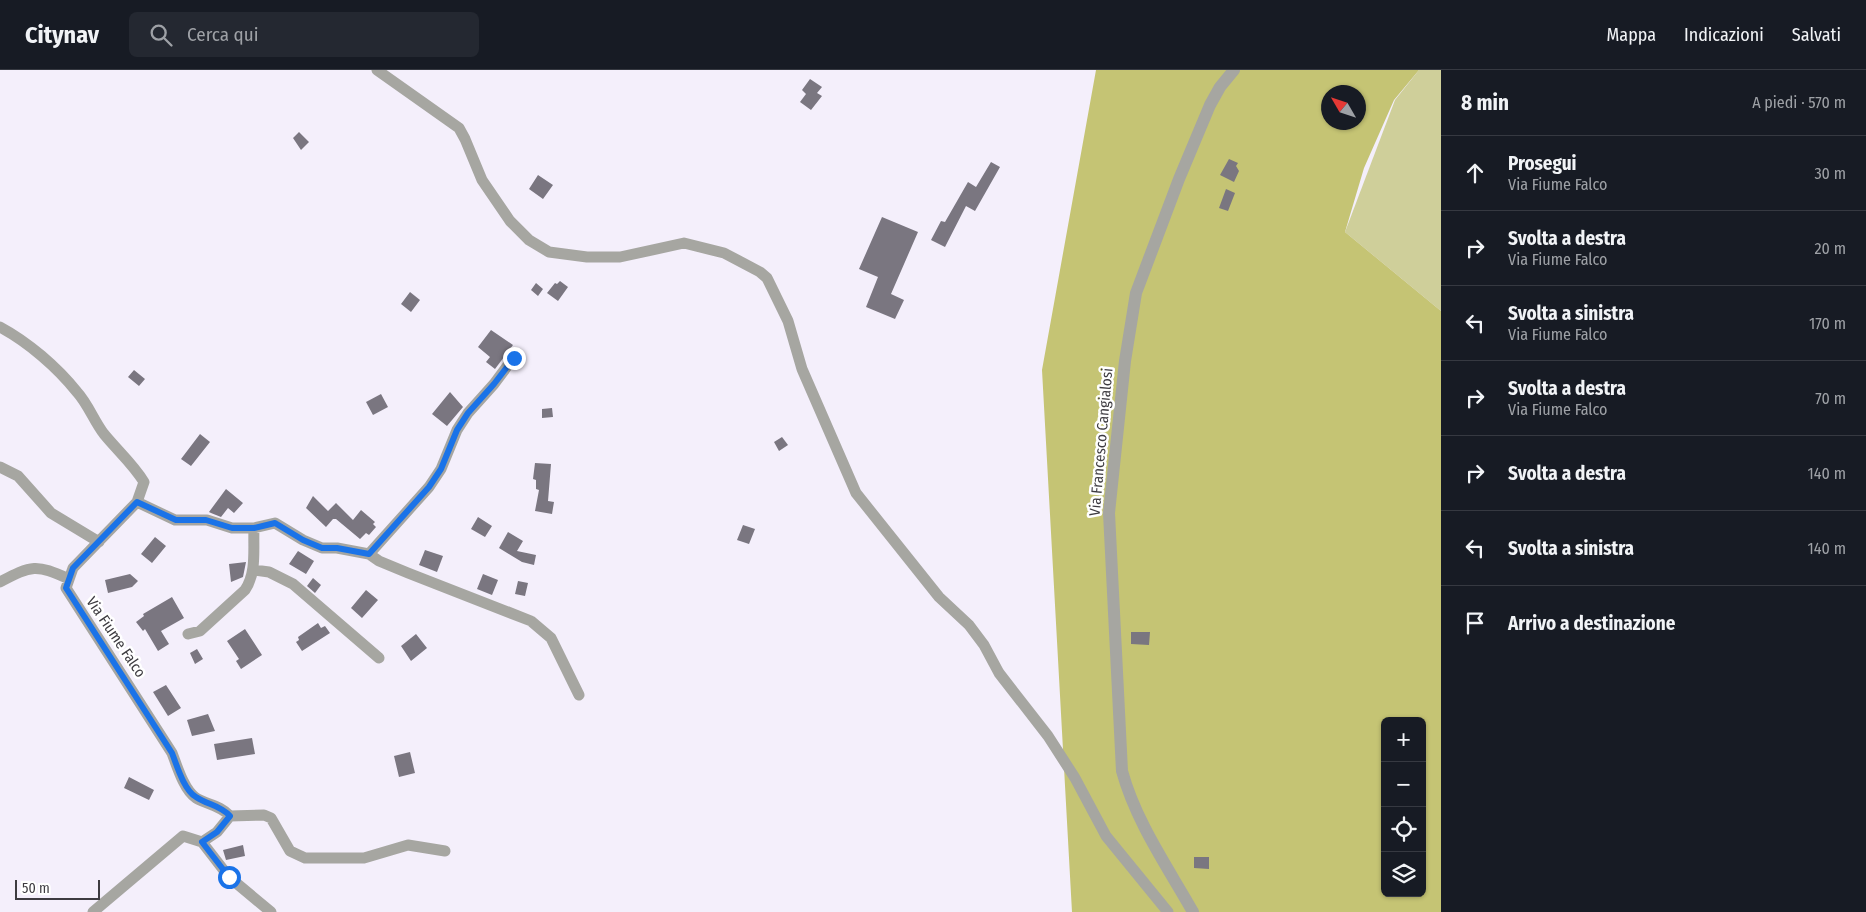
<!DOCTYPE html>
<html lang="it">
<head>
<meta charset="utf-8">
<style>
	:root { --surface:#171b24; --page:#242831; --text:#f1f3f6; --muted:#9ea1a6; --line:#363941 }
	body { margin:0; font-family:"Fira Sans Condensed",sans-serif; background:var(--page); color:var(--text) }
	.controls { position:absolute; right:15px; bottom:15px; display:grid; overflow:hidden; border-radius:8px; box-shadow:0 1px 4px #0004 }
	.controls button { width:45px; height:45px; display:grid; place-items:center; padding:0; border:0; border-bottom:1px solid var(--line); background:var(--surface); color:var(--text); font:25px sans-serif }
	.compass { position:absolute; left:1321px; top:15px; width:45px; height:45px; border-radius:50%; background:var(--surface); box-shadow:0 1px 4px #0004; rotate:309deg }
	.scale { position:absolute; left:15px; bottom:12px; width:85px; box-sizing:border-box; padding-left:5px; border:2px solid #3d3b40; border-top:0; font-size:14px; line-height:18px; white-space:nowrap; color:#3d3b40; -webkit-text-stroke:4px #fff; paint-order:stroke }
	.stop { position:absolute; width:15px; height:15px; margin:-11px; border:4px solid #1a73e8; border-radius:50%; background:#fff }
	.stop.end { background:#1a73e8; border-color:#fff; box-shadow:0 1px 5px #0008 }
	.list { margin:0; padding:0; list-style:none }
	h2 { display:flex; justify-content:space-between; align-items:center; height:65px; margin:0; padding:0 20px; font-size:21px }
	h2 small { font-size:16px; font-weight:400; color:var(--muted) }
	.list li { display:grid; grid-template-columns:32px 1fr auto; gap:15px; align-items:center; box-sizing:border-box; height:75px; padding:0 20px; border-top:1px solid var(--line) }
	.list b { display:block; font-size:19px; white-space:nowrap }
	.list p { margin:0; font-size:16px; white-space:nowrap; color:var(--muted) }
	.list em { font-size:16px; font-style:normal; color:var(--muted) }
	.icon { flex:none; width:28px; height:28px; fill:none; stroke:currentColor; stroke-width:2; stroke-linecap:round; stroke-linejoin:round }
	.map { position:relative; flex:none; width:1441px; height:842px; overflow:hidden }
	header { display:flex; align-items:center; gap:30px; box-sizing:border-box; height:70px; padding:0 25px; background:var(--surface); border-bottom:1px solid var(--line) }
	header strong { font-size:24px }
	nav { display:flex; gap:28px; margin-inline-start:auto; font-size:18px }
	.search { width:350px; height:45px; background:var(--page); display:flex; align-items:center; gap:12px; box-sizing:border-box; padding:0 18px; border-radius:8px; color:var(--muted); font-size:19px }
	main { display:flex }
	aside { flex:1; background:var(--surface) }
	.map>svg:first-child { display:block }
	.green { fill:#cfcf9a }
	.forest { fill:#c5c474; fill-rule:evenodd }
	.building { fill:#7a7680 }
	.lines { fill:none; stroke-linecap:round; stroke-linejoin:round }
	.minor { stroke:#a6a6a1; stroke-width:11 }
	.tertiary { stroke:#a6a6a1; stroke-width:12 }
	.route { stroke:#1a73e8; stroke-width:6 }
	.labels { text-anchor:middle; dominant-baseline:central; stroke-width:5; stroke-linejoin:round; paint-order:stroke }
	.street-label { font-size:15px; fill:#3d3b40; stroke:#fff }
</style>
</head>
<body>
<header>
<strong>Citynav</strong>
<div class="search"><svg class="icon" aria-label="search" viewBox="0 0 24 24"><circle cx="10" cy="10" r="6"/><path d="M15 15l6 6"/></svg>Cerca qui</div>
<nav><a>Mappa</a><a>Indicazioni</a><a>Salvati</a></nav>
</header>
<main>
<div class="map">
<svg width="1441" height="842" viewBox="0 0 1441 842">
	<rect width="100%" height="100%" fill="#f4effb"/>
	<path class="green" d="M1419 0H1441V241L1345 162 1395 30Z"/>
	<path class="forest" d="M1096 0H1419L1394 30 1364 98 1345 162 1441 241V842H1072L1042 300ZM1328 22H1358V52H1328ZM1385 651H1422V823H1385Z"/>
	<path class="building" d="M810 9 822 17 817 23 822 26 811 40 800 32 806 24 802 20Z
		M299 62 309 72 301 80 293 68Z
		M1229 89 1238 93 1236 96 1239 101 1234 112 1220 105Z
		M991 92 1000 97 975 141 966 136 945 177 931 170 941 151 945 152 968 112 976 117Z
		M538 105 553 115 543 129 529 119Z
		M1226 119 1235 123 1228 141 1219 138Z
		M882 147 918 162 891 224 904 230 895 249 866 237 878 207 859 199Z
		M560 211 568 217 558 231 547 223 555 213 557 214Z
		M536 213 543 219 538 226 531 220Z
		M410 222 420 230 411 242 401 234Z
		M491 260 513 275 495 299 486 292 490 287 478 277Z
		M134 300 145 309 139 316 128 307Z
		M450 322 463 337 447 356 432 344Z
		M381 324 388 337 373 345 366 332Z
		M552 338 553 347 542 348V339Z
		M200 364 210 372 191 396 181 389Z
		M782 367 788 375 779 381 774 372Z
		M535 393 551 394 548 431 554 432 552 444 535 441 539 420 536 419V410L533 409Z
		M226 419 243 433 234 443 228 438 221 447 211 443 209 442Z
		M313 426 328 441 336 433 353 450 361 440 375 452 373 454 376 457 369 465 366 463 360 469 336 449H333L326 457 306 438Z
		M478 447 492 456 485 467 471 459Z
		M743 455 755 459 749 474 737 470Z
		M508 462 523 471 517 481 536 485 534 495 522 492 499 478Z
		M155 467 166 476 152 493 141 484Z
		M425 480 443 486 437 502 419 495Z
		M298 481 314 491 306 504 289 494Z
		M246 492 243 507 231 512 229 494Z
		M130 504 138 511 132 517 108 523 105 510Z
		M483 504 498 510 492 525 477 519Z
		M313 508 321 515 315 523 307 516Z
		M518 511 528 513 525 526 515 524Z
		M366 520 378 530 362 548 351 538Z
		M172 527 184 548 161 561 169 574 158 581 145 559 143 561 136 552 144 546 143 544Z
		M318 553 321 558 325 556 330 563 302 581 296 572 299 570 298 567Z
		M245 559 262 585 241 599 236 591 239 589 227 571Z
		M1131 562H1150L1149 575 1131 574Z
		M416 564 427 578 411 591 401 576Z
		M197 579 203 589 195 594 190 583Z
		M166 615 181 638 168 646 153 622Z
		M208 644 215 661 192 666 187 650Z
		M252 668 255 684 217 690 214 674Z
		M410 682 415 703 399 707 394 686Z
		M129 707 154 720 149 730 124 718Z
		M243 775 245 786 226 790 223 780Z
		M1194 787H1209V799L1194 798Z"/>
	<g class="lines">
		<path class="minor" d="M377 0 459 58 465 69 482 110 510 151 529 170 549 182 587 187H620L684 173 724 183 760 202 767 208 788 251 802 299 856 423 939 527 969 555 984 575 999 603 1048 666 1075 708 1106 766 1168 842
			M0 257C28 272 57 297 77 322 88 334 94 351 104 364 117 380 133 394 144 412L137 432 73 498 66 518 172 683C177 696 184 720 196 728 208 735 220 735 230 746L217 762 202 772 229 807 271 842
			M0 397 18 406 51 443 99 472
			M137 432 175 450H207L232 458H254L275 453 303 470 322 478H337L369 484 429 417 441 399 457 360 468 343 494 314 514 287
			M369 484 379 491 408 503 531 551 551 568 579 625
			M254 500 269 502 293 514 379 588
			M0 512C32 495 36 494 69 509
			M188 564 200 561 245 520C257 502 253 479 254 458
			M230 746 264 745 271 748 290 781 305 788H364L408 775 445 781
			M93 842 183 766 202 772"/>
		<path class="tertiary" d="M1193 842C1167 796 1136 752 1122 701L1109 443 1125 291 1136 223 1179 109 1210 35 1220 17 1234 0"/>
	</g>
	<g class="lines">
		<path class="route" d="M229 807 202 772 217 762 230 746C220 735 208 735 196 727 184 720 177 696 172 683L66 518 73 498 137 432 176 450H206L232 458H254L275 453 303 470 322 478H337L369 484 429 417 441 399 457 360 468 343 494 314 514 288"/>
	</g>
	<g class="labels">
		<g class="street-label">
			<text transform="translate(1101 372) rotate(-85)">Via Francesco Cangialosi</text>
			<text transform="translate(116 567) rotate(56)">Via Fiume Falco</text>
		</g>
	</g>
</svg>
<div class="controls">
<button>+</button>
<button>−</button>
<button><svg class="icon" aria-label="locate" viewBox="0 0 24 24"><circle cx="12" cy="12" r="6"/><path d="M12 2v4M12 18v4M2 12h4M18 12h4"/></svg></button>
<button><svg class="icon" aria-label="layers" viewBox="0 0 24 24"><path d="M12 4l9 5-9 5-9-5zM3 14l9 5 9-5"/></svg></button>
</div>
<svg class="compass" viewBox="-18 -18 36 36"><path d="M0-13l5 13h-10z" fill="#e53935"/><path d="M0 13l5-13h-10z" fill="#9ea1a6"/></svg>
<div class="scale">50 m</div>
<div class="stop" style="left:229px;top:807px"></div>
<div class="stop end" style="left:514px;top:288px"></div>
</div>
<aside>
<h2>8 min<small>A piedi · 570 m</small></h2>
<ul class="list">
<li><svg class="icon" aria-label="ahead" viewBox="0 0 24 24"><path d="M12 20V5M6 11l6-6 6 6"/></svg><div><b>Prosegui</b><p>Via Fiume Falco</p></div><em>30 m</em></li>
<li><svg class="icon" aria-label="right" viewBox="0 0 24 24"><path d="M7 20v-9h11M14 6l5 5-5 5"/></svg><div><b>Svolta a destra</b><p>Via Fiume Falco</p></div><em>20 m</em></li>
<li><svg class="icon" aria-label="left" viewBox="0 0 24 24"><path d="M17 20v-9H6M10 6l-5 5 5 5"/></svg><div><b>Svolta a sinistra</b><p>Via Fiume Falco</p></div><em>170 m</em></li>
<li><svg class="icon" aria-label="right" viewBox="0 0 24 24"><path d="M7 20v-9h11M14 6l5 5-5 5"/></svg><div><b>Svolta a destra</b><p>Via Fiume Falco</p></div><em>70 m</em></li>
<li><svg class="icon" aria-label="right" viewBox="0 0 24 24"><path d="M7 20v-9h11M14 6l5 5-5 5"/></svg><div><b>Svolta a destra</b></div><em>140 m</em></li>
<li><svg class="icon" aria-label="left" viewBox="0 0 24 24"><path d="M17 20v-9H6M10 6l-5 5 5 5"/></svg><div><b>Svolta a sinistra</b></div><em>140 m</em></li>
<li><svg class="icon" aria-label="arrive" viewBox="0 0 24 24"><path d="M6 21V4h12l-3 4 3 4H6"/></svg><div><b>Arrivo a destinazione</b></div></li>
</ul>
</aside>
</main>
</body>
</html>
